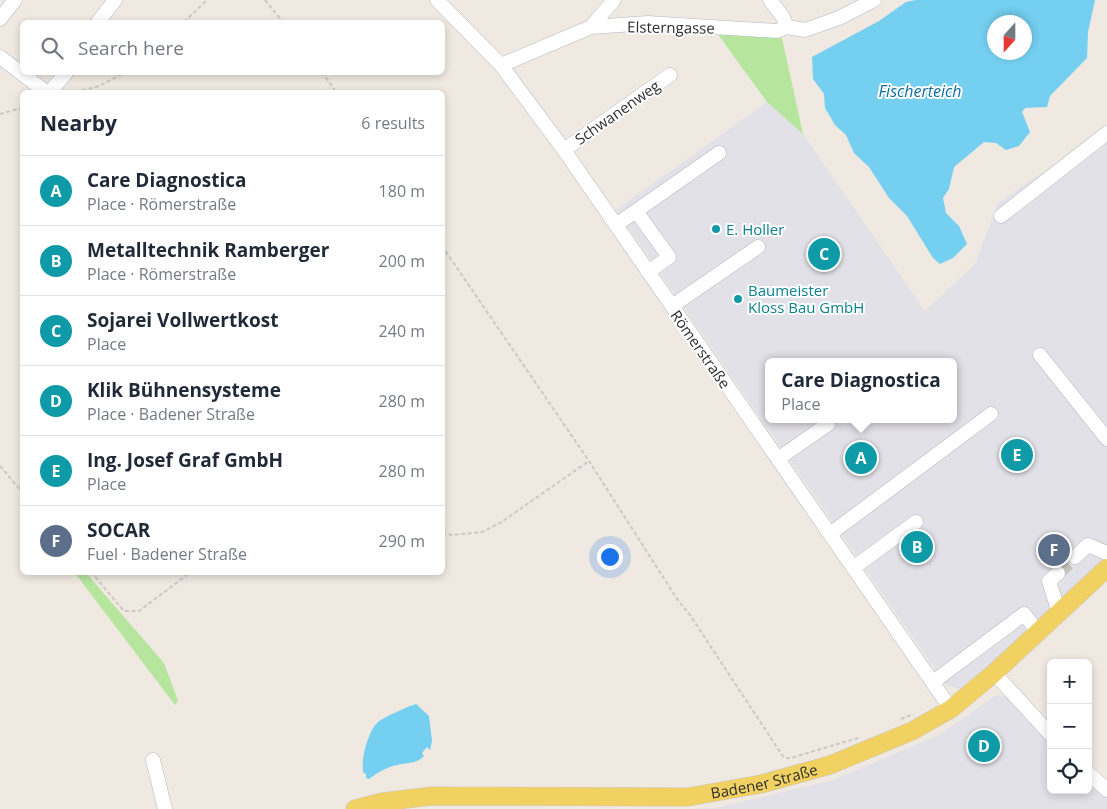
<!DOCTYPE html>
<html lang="en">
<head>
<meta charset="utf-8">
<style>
	:root { --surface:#fff; --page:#f2f2f3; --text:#1f2937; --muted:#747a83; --line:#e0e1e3; --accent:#111827 }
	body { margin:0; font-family:"Open Sans",sans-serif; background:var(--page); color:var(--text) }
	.controls { position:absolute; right:15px; bottom:15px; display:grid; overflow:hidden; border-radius:8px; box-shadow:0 2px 8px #0003 }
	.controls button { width:45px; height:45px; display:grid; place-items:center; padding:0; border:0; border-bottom:1px solid var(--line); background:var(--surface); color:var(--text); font:25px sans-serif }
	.compass { position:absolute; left:987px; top:15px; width:45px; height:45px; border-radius:50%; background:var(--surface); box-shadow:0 2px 8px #0003; rotate:201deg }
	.you { position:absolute; left:609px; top:556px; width:18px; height:18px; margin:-12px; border:4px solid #fff; border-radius:50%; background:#1a73e8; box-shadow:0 0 0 8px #1a73e833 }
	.badge { display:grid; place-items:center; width:32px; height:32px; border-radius:50%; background:var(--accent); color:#fff; font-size:16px; font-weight:700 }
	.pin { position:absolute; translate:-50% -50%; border:2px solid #fff; box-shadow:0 1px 5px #0006 }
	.popup { position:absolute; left:765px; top:358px; width:192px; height:65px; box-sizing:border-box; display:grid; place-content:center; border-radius:8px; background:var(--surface); filter:drop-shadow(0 1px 4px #0005); font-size:16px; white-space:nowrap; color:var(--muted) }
	.popup b { font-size:19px; color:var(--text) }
	.popup::after { content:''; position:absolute; left:50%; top:100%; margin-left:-10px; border:10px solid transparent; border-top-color:var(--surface) }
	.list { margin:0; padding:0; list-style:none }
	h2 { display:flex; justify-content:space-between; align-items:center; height:65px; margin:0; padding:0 20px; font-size:21px }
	h2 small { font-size:16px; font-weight:400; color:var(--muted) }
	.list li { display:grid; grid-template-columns:32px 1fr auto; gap:15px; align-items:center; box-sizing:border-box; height:70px; padding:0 20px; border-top:1px solid var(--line) }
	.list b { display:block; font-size:19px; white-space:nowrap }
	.list p { margin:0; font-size:16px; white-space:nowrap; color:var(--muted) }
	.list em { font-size:16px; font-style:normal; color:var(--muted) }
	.icon { flex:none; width:28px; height:28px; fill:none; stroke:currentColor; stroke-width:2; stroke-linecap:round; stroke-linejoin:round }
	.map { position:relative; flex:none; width:1107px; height:809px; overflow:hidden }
	.search { position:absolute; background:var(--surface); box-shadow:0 2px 8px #0003; left:20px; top:20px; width:425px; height:55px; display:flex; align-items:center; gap:12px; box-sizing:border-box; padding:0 18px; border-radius:8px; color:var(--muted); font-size:19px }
	.panel { position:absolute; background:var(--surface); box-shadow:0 2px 8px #0003; left:20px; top:90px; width:425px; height:485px; border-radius:8px }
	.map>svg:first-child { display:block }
	.industrial { fill:#e3e1e8; fill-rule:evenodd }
	.green { fill:#b6e59e }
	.water { fill:#75cff0; fill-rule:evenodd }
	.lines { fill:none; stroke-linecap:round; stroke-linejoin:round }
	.minor-tunnel { stroke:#c8c4bd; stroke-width:14; stroke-dasharray:14 7; stroke-linecap:butt }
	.minor-casing { stroke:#b4b7c1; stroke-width:15 }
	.major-casing { stroke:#c9c9c9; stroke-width:19 }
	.path { stroke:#c9c9c9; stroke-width:2; stroke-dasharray:4 2.5; stroke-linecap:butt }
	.minor { stroke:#fff; stroke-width:14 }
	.major { stroke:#f2d163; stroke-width:18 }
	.culture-dot { fill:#0f9aa8; stroke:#fff; stroke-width:2 }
	.labels { text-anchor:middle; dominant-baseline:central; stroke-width:4; stroke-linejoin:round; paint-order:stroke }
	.street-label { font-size:15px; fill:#2e2e2e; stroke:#fff }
	.culture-label { font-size:15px; fill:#0d838f; stroke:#fff; text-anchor:start }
	.water-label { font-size:16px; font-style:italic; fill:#0d6fa3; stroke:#fff }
</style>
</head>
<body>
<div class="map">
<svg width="1107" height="809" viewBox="0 0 1107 809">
	<rect width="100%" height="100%" fill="#efe9e1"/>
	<path class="industrial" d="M767 102 803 134 925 311 975 264 998 203 1107 128V560L964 690 946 685 616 210ZM768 362H954V419H768Z
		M996 695 1007 697 1051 741V790H1088V779L1107 798V809H689L716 808 833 780 939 735Z"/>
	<path class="green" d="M717 33 782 38 803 134 767 102Z
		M75 573H86L164 663 178 701 175 705Z"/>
	<path class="water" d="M916 0H1095L1088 32 1087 58 1050 96 1047 107 1025 108 1022 112 1030 132 1019 146 1006 150 996 143 984 142 954 167 949 189 943 198 946 213 959 226 967 244 953 258 940 264 933 258 907 216 889 198 869 167 854 153 846 135 835 125 825 108 824 94 813 79 812 57 879 21 906 2ZM994 22H1024V52H994Z
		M416 704 429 716 432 741 430 750 427 747 422 753 424 756C417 763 412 762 402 764 391 765 378 772 369 779L366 778V774L363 772C361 759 368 732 377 723 382 718 409 706 416 704Z"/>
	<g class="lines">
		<path class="minor-tunnel" d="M1058 573 1075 557"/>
		<defs>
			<path id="minor" d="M437 0 501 65 564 150 951 709
				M770 0 783 17 787 27
				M0 19 15 0
				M98 22 115 0
				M591 27 614 0
				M787 27 805 30 839 18 874 0
				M0 57 46 92
				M501 65 591 27 648 23 777 31 787 27
				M50 92 66 73
				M564 150 670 75
				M636 211 669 257 648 272
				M1001 216 1107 133
				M616 225 719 153
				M672 306 758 247
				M1040 355 1107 439
				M778 459 828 424
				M830 534 991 414
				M1075 557 1088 545 1107 553
				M853 568 916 522
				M1058 573 1049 581 1059 613
				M994 673 1051 735
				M933 682 1024 614 1038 632
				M153 760 165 809
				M1088 773 1107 790"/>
			<g id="major">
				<path id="s1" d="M355 809 382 802 432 796 688 797 761 784 830 765 912 731 951 709 994 673 1107 568"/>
			</g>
		</defs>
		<use href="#minor" class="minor-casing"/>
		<use href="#major" class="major-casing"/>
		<path class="path" d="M265 0 283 22
			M184 22 207 0
			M322 72 336 92
			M76 92 99 86 126 72
			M0 114 22 108
			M442 246 589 461 677 599 690 615 782 755 785 758H791L858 738
			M0 466 22 492
			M442 533 452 535 482 532 500 523 589 461
			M91 572 124 611H139L191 572
			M901 719 911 715"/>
		<use href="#minor" class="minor"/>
		<use href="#major" class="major"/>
	</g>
	<g class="culture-dot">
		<circle cx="716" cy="229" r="5"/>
		<circle cx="738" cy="299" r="5"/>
	</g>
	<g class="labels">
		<g class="street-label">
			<text transform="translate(671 27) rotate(1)">Elsterngasse</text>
			<text transform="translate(617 112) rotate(-35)">Schwanenweg</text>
			<text transform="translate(701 349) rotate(55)">Römerstraße</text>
			<text stroke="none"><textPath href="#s1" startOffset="412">Badener Straße</textPath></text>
		</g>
		<g class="culture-label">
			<text x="726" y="229">E. Holler</text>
			<text x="748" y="290">Baumeister<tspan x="748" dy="17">Kloss Bau GmbH</tspan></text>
		</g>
		<g class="water-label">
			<text x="920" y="91">Fischerteich</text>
		</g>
	</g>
</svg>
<div class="controls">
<button>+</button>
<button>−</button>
<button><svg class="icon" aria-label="locate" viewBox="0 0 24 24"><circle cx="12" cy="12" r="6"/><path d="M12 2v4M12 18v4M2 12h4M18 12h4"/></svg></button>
</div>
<svg class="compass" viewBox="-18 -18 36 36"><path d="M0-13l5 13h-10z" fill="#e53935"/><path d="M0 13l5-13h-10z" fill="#747a83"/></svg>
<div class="you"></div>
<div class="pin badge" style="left:861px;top:458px;background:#0f9aa8">A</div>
<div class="popup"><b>Care Diagnostica</b>Place</div>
<div class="pin badge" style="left:917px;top:547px;background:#0f9aa8">B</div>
<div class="pin badge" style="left:824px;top:254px;background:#0f9aa8">C</div>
<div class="pin badge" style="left:984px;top:746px;background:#0f9aa8">D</div>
<div class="pin badge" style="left:1017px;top:455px;background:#0f9aa8">E</div>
<div class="pin badge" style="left:1054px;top:550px;background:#5c6f8a">F</div>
<div class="search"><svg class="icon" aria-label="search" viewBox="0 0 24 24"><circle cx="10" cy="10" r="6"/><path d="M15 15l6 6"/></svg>Search here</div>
<section class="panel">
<h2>Nearby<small>6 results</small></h2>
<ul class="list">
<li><span class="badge" style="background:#0f9aa8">A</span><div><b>Care Diagnostica</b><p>Place · Römerstraße</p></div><em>180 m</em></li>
<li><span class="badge" style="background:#0f9aa8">B</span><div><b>Metalltechnik Ramberger</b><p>Place · Römerstraße</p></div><em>200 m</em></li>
<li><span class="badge" style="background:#0f9aa8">C</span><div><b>Sojarei Vollwertkost</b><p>Place</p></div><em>240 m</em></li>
<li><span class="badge" style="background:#0f9aa8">D</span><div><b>Klik Bühnensysteme</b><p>Place · Badener Straße</p></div><em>280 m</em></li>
<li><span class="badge" style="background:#0f9aa8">E</span><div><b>Ing. Josef Graf GmbH</b><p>Place</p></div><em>280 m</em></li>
<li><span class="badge" style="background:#5c6f8a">F</span><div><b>SOCAR</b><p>Fuel · Badener Straße</p></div><em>290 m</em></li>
</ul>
</section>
</div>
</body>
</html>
